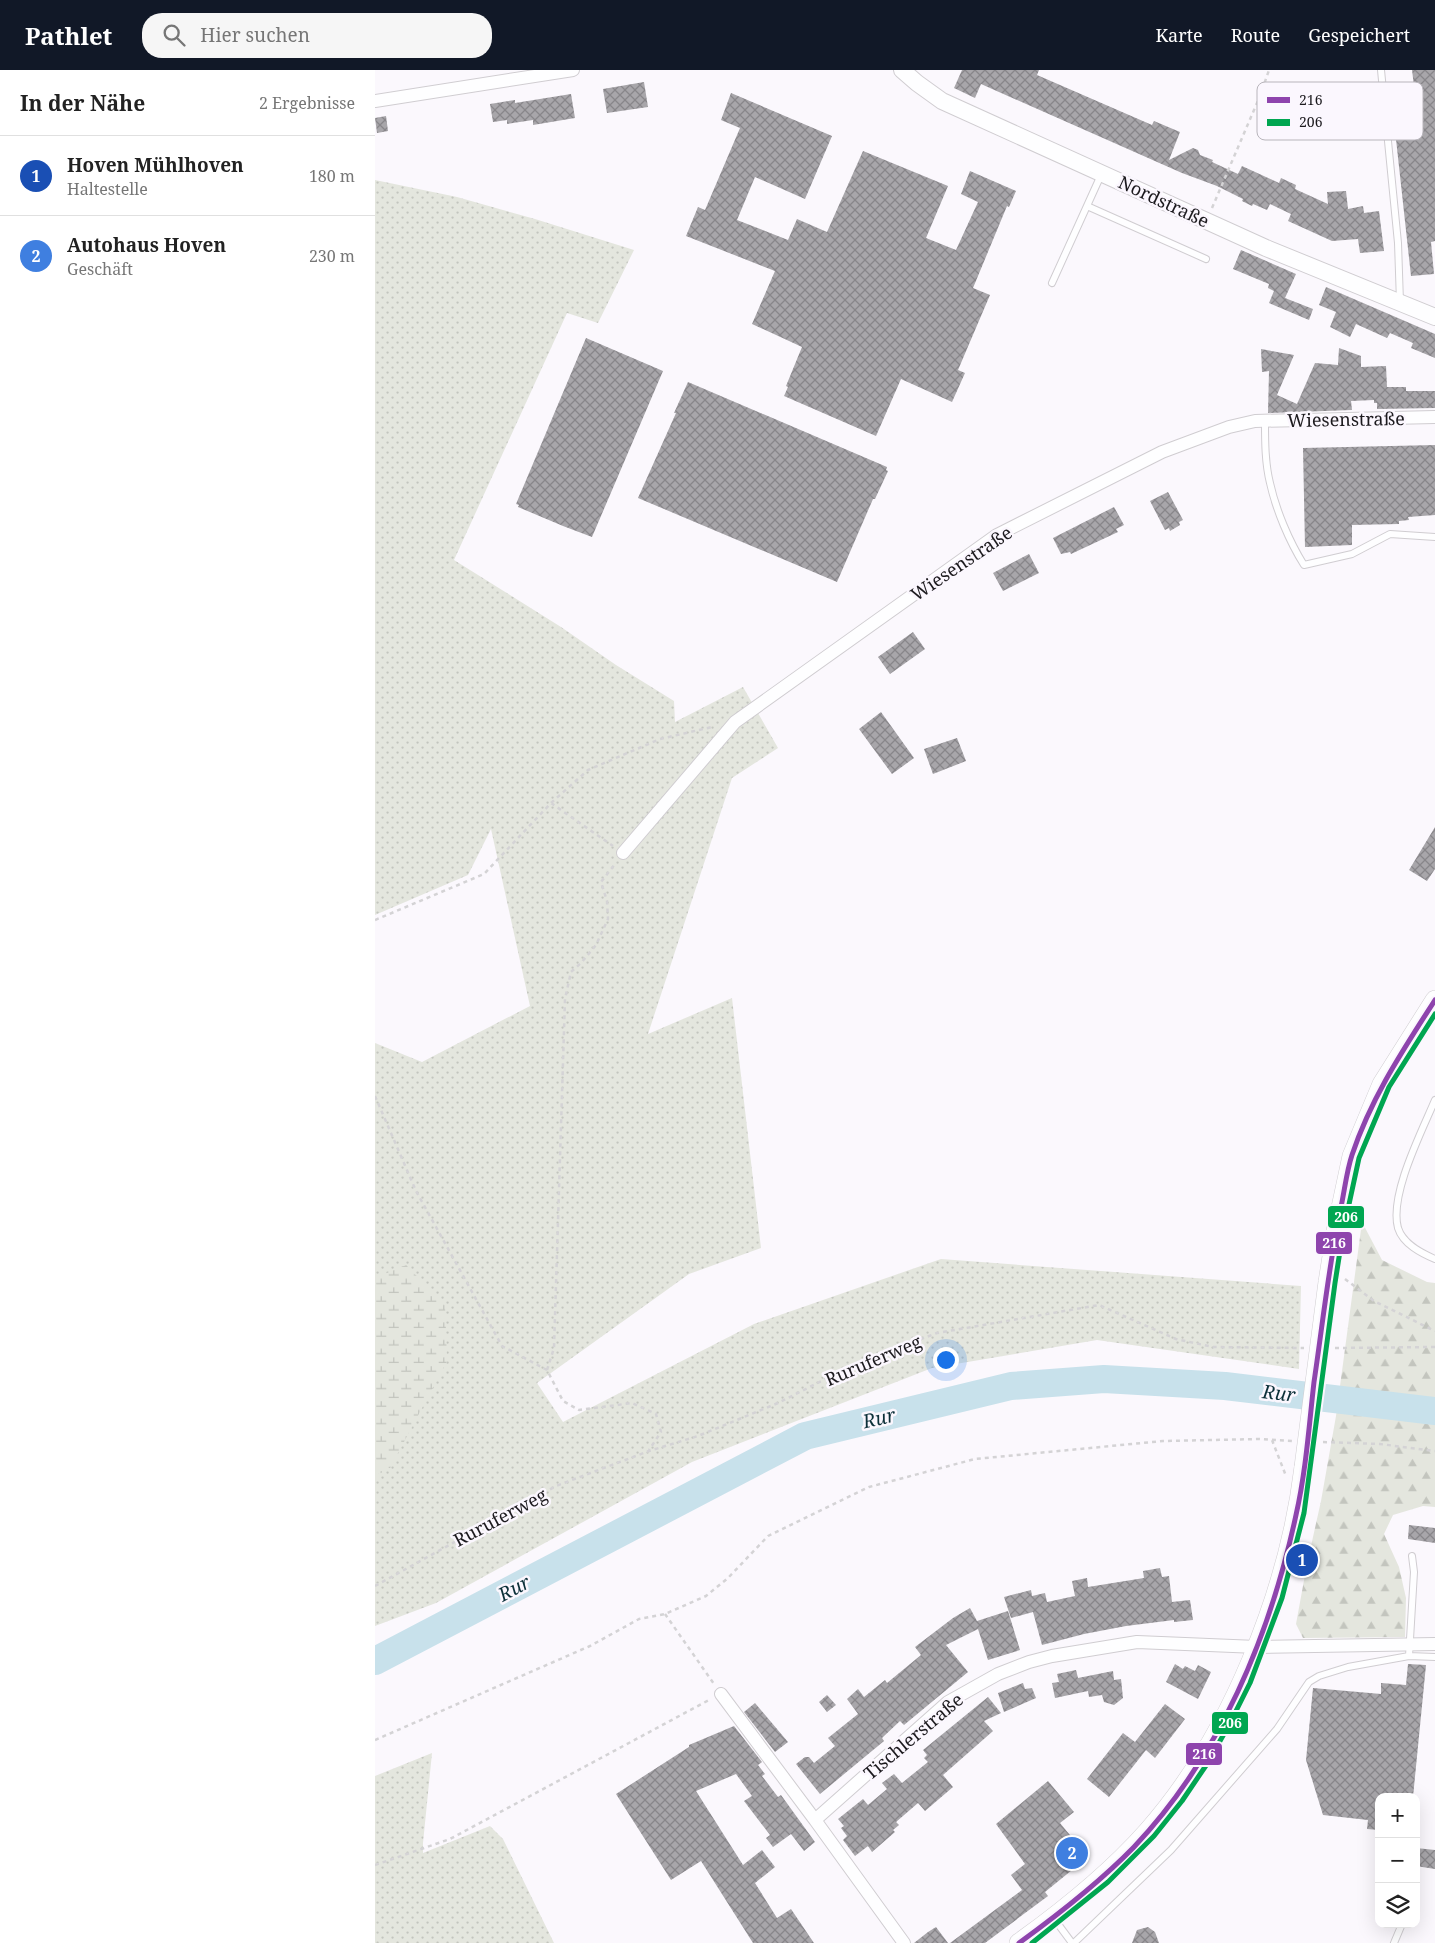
<!DOCTYPE html>
<html lang="de">
<head>
<meta charset="utf-8">
<style>
	:root { --surface:#fff; --page:#f6f6f6; --text:#222; --muted:#767676; --line:#e0e0e0; --accent:#111827 }
	body { margin:0; font-family:"Noto Serif",serif; background:var(--page); color:var(--text) }
	.controls { position:absolute; right:15px; bottom:15px; display:grid; overflow:hidden; border-radius:10px; box-shadow:0 5px 20px #0002 }
	.controls button { width:45px; height:45px; display:grid; place-items:center; padding:0; border:0; border-bottom:1px solid var(--line); background:var(--surface); color:var(--text); font:25px sans-serif }
	.you { position:absolute; left:570px; top:1289px; width:18px; height:18px; margin:-12px; border:4px solid #fff; border-radius:50%; background:#1a73e8; box-shadow:0 0 0 8px #1a73e833 }
	.badge { display:grid; place-items:center; width:32px; height:32px; border-radius:50%; background:var(--accent); color:#fff; font-size:16px; font-weight:700 }
	.pin { position:absolute; translate:-50% -50%; border:2px solid #fff; box-shadow:0 1px 5px #0006 }
	.list { margin:0; padding:0; list-style:none }
	h2 { display:flex; justify-content:space-between; align-items:center; height:65px; margin:0; padding:0 20px; font-size:21px }
	h2 small { font-size:16px; font-weight:400; color:var(--muted) }
	.list li { display:grid; grid-template-columns:32px 1fr auto; gap:15px; align-items:center; box-sizing:border-box; height:80px; padding:0 20px; border-top:1px solid var(--line) }
	.list b { display:block; font-size:19px; white-space:nowrap }
	.list p { margin:0; font-size:16px; white-space:nowrap; color:var(--muted) }
	.list em { font-size:16px; font-style:normal; color:var(--muted) }
	.icon { flex:none; width:28px; height:28px; fill:none; stroke:currentColor; stroke-width:2; stroke-linecap:round; stroke-linejoin:round }
	.map { position:relative; flex:none; width:1060px; height:1873px; overflow:hidden }
	header { display:flex; align-items:center; gap:30px; box-sizing:border-box; height:70px; padding:0 25px; background:var(--accent); color:#fff }
	header strong { font-size:24px }
	nav { display:flex; gap:28px; margin-inline-start:auto; font-size:18px }
	.search { width:350px; height:45px; background:var(--page); display:flex; align-items:center; gap:12px; box-sizing:border-box; padding:0 18px; border-radius:20px; color:var(--muted); font-size:19px }
	main { display:flex }
	aside { flex:1; background:var(--surface) }
	.map>svg:first-child { display:block }
	.grass { fill:url(#grass-dots) }
	.forest { fill:url(#forest-firs) }
	.wetland { fill:url(#wetland-marsh) }
	.lines { fill:none; stroke-linecap:round; stroke-linejoin:round }
	.river { stroke:#c8e1eb; stroke-width:28 }
	.building { fill:url(#building-cross-hatch) }
	.service-casing { stroke:#d0cdd1; stroke-width:8 }
	.minor-casing { stroke:#d0cdd1; stroke-width:14 }
	.tertiary-casing { stroke:#d0cdd1; stroke-width:18 }
	.secondary-casing { stroke:#d0cdd1; stroke-width:20 }
	.path { stroke:#d4d3d5; stroke-width:2.5; stroke-dasharray:4 4; stroke-linecap:butt }
	.service { stroke:#fefeff; stroke-width:6 }
	.minor { stroke:#fefeff; stroke-width:12 }
	.tertiary { stroke:#fefeff; stroke-width:16 }
	.secondary { stroke:#fefeff; stroke-width:19 }
	.secondary-bridge-casing { stroke:#d0cdd1; stroke-width:20; stroke-linecap:butt }
	.secondary-bridge { stroke:#fefeff; stroke-width:19 }
	.bus-1-casing { stroke:#fbf7fe; stroke-width:9 }
	.bus-2-casing { stroke:#fbf7fe; stroke-width:9 }
	.bus-1 { stroke:#8e44ad; stroke-width:5 }
	.bus-2 { stroke:#00a651; stroke-width:5 }
	.labels { text-anchor:middle; dominant-baseline:central; stroke-width:5; stroke-linejoin:round; paint-order:stroke }
	.street-label { font-size:18px; fill:#1c1a1e; stroke:#fbf7fe }
	.water-label { font-size:19px; font-style:italic; fill:#0c3039; stroke:#fbf7fe }
	.key { fill:#fbf7fe; stroke:#b8b5bb; stroke-width:1 }
	.key-label { font-size:14px; fill:#1c1a1e }
	.line-badge { stroke:#fbf7fe; stroke-width:2 }
	.badge-label { font-size:14px; text-anchor:middle; font-weight:bold; fill:#fff }
</style>
</head>
<body>
<header>
<strong>Pathlet</strong>
<div class="search"><svg class="icon" aria-label="search" viewBox="0 0 24 24"><circle cx="10" cy="10" r="6"/><path d="M15 15l6 6"/></svg>Hier suchen</div>
<nav><a>Karte</a><a>Route</a><a>Gespeichert</a></nav>
</header>
<main>
<aside>
<h2>In der Nähe<small>2 Ergebnisse</small></h2>
<ul class="list">
<li><span class="badge" style="background:#1a4fb4">1</span><div><b>Hoven Mühlhoven</b><p>Haltestelle</p></div><em>180 m</em></li>
<li><span class="badge" style="background:#3f7fe0">2</span><div><b>Autohaus Hoven</b><p>Geschäft</p></div><em>230 m</em></li>
</ul>
</aside>
<div class="map">
<svg width="1060" height="1873" viewBox="0 0 1060 1873">
	<defs>
		<pattern id="grass-dots" width="8" height="8" patternUnits="userSpaceOnUse" patternTransform="scale(1.25)"><rect width="8" height="8" fill="#e4e6de"/><path d="M2 2h.1M6 6h.1" fill="none" stroke="#c3c5be" stroke-width="1.8" stroke-linecap="round"/></pattern>
		<pattern id="forest-firs" width="22" height="20" patternUnits="userSpaceOnUse" patternTransform="scale(1.25)"><rect width="22" height="20" fill="#e4e6de"/><path d="M5 1l3.5 6h-7zM16 11l3.5 6h-7z" fill="#c3c5be"/></pattern>
		<pattern id="wetland-marsh" width="20" height="14" patternUnits="userSpaceOnUse" patternTransform="scale(1.25)"><rect width="20" height="14" fill="#e4e6de"/><path d="M1 5h8M5 5V1M11 12h8M15 12V8" fill="none" stroke="#c3c5be"/></pattern>
		<pattern id="building-cross-hatch" width="8" height="8" patternUnits="userSpaceOnUse" patternTransform="scale(1.25)"><rect width="8" height="8" fill="#a8a6aa"/><path d="M0 0l8 8M0 8l8-8" fill="none" stroke="#88868a"/></pattern>
	</defs>
	<rect width="100%" height="100%" fill="#fbf8fd"/>
	<path class="grass" d="M0 110 82 127 160 149 259 180 223 253 192 243 79 490 186 557 241 595 299 631 300 652 368 617 403 678 357 708 273 964 357 928 386 1178 314 1204 162 1313 188 1352 379 1254 566 1189 926 1216 924 1299 722 1270 557 1298 317 1392 61 1533 0 1556V973L47 992 155 936 116 759 93 805 0 845Z
		M57 1683 48 1773V1783L115 1756 128 1769 179 1873H0V1706Z"/>
	<path class="forest" d="M987 1152 1007 1190 1052 1212 1060 1213V1437L1048 1436 1018 1445 1009 1464 1024 1497 1031 1528 1030 1567 928 1568 921 1554 932 1494 946 1431 961 1346Z"/>
	<path class="wetland" d="M31 1195 70 1235 72 1291 14 1400 0 1405V1208Z"/>
	<g class="lines">
		<path class="river" d="M0 1591 430 1366 636 1316 729 1309 850 1316 1060 1341"/>
	</g>
	<path class="building" d="M587 0H664L662 5 777 55 779 51 805 62 794 90 818 78 823 80 825 85 838 90 837 92 863 104 867 96 904 113 906 108 921 115 920 119 953 134 952 122 971 121 973 139 988 136 989 143 1004 141 1009 181 985 183 983 169 957 171 913 151 916 144 895 134 892 140 878 134 877 136 867 131 868 129 842 116 807 103 606 14 600 28 579 18Z
		M1037 0H1060V171L1056 172 1059 204 1036 206 1019 51 1043 48Z
		M269 12 273 37 232 43 228 19Z
		M356 23 457 66 430 129 380 107 362 150 413 170 422 149 452 162 488 81 573 116 551 168 581 180 603 132 586 124 595 101 641 121 634 137 632 136 598 218 615 225 583 300 590 303 577 332 526 309 501 366 409 326 413 317 411 316 427 277 377 254 400 201 311 166 323 137 330 140 365 58 346 50Z
		M196 24 200 48 158 55V50L132 54V50L118 52 115 34 140 30V33Z
		M11 46 13 61 2 63 0 48Z
		M866 180 921 204 910 228 938 239 934 250 894 233 899 221 893 218 894 214 858 199Z
		M951 217 1060 264V288L1036 278 1038 273 1015 263 1012 268 981 254 975 267 955 257 961 242 944 235Z
		M211 268 288 301 217 467 188 456 143 437 144 435 141 434Z
		M964 278 986 286V297L1011 296 1012 317H1031V321H1060V338L1002 339V333H999V330L976 331 977 340 893 343 894 301 887 302 886 279 919 285 902 325 922 334 940 293 963 295Z
		M313 312 512 397 511 400 513 401 500 429H498L462 512 263 428 301 343H299Z
		M1060 375V445L1033 447 1034 450 1024 451V454L977 455V475L930 477 928 378Z
		M793 422 808 450 804 452 805 455 795 461 794 458 790 460 775 431Z
		M739 437 749 455 741 459 743 462 696 484 695 482 686 484 678 468Z
		M654 484 664 503 628 521 618 503Z
		M538 562 550 579 515 604 503 587Z
		M506 642 539 688 517 704 484 659Z
		M582 668 591 691 558 704 549 679Z
		M1060 757V799L1052 811 1034 800Z
		M1034 1455 1060 1458V1473L1033 1469Z
		M785 1498 787 1507 794 1506 797 1532 815 1530 818 1550 799 1552V1550L751 1556 709 1564 667 1575 658 1542 636 1548 629 1527 656 1520 657 1526 670 1523 672 1532 700 1526 697 1511 712 1508 713 1517 769 1508 768 1501Z
		M595 1538 602 1551 633 1541 645 1580 613 1590 603 1559 571 1575 593 1602 529 1655 525 1651 507 1668 509 1671 445 1724 421 1694 430 1687H434L439 1693 460 1676 453 1668 483 1644 472 1629 483 1619 489 1627 510 1610 512 1613 546 1585 540 1577 578 1548Z
		M800 1594 808 1599 810 1596 820 1601 823 1595 836 1602 823 1629 791 1612Z
		M1033 1594 1051 1595 1038 1727H1004V1760L992 1759 993 1750 948 1745 931 1690 938 1618 1006 1624V1613L1031 1615Z
		M701 1600 703 1608 738 1601 739 1610 746 1609 748 1628 739 1635 729 1632 727 1625 714 1627 713 1621 680 1628 677 1613 684 1612 682 1604Z
		M648 1613 650 1619 657 1618 661 1628 629 1642 623 1623Z
		M452 1625 461 1635 452 1642 444 1632Z
		M613 1627 626 1643 609 1651 618 1661 568 1705 578 1717 550 1741 543 1733 521 1752 524 1755 518 1760 520 1762 497 1782 493 1776 480 1786 468 1770 472 1766 466 1758 469 1756 463 1749 488 1729 493 1735 512 1719 507 1713 519 1704 527 1713 538 1704 553 1692 549 1688 552 1685 548 1680Z
		M380 1633 413 1672 400 1682 369 1642Z
		M790 1634 810 1649 780 1688 771 1680 734 1727 712 1709 748 1663 760 1672Z
		M359 1656 387 1692 383 1695 390 1704 387 1706 403 1727 406 1725 440 1772 429 1781 416 1764 398 1777 391 1768 395 1765 369 1731 377 1726 361 1704 321 1721 368 1795 387 1780 400 1797 380 1813 402 1848 416 1839 439 1873H378L326 1791 296 1810 241 1724 314 1677V1675Z
		M673 1711 699 1742 685 1753 713 1787 670 1822 673 1826 610 1873H575L647 1820 636 1805 650 1794 621 1754Z
		M1041 1778 1060 1780V1799L1041 1796Z
		M561 1857 573 1873H539L553 1862Z
		M773 1857 780 1862 784 1873H757L762 1860Z"/>
	<g class="lines">
		<defs>
			<path id="service" d="M1006 0 1023 173 1025 232
				M712 136 831 189
				M677 213 726 105
				M890 351C890 371 890 393 895 413 901 440 914 471 929 495L977 484 1015 464 1060 467
				M1060 1030C1047 1061 1014 1125 1023 1158 1028 1174 1046 1183 1060 1189
				M1034 1586 1039 1502 1037 1486
				M680 1850 697 1873
				M699 1873 796 1780 902 1659 934 1612 944 1606 973 1597 1034 1586 1060 1587
				M1019 1873 1027 1854"/>
			<path id="minor" d="M0 31 198 0
				M248 783 360 652 622 465 787 382 854 357 880 351 1060 347
				M346 1624 440 1750
				M529 1873 440 1750 573 1632 623 1604 654 1592 677 1586 762 1572 882 1577 1060 1574"/>
			<path id="tertiary" d="M527 0 542 13 567 31 891 178 1060 247"/>
			<path id="secondary" d="M953 1212 961 1161 977 1086 1007 1014 1060 930
				M644 1873C690 1840 735 1804 773 1761 856 1667 914 1521 929 1397"/>
		</defs>
		<use href="#service" class="service-casing"/>
		<use href="#minor" class="minor-casing"/>
		<use href="#tertiary" class="tertiary-casing"/>
		<use href="#secondary" class="secondary-casing"/>
		<path class="path" d="M837 138 885 26 894 0
			M176 733 213 700 285 669 337 657
			M0 850 109 804 176 733 238 776
			M0 1026 41 1121 127 1276 172 1300 188 1331 204 1340 257 1333 281 1344 286 1362 274 1380
			M970 1209 999 1231 1060 1261
			M960 1278 1060 1277
			M172 1300 179 1278 190 929 196 902 206 893 221 875 233 849 232 831 226 812 240 794
			M897 1370 911 1406
			M948 1372 1005 1374 1060 1381
			M0 1516 181 1416 274 1381 323 1366 403 1333 480 1294 562 1263 724 1235 801 1269 838 1277 929 1278
			M290 1544 339 1614
			M0 1670 215 1576 264 1549 290 1544 331 1526 353 1508 393 1466 494 1417 600 1389 788 1371 883 1369 917 1371
			M0 1795 75 1769 334 1630"/>
		<use href="#service" class="service"/>
		<use href="#minor" class="minor"/>
		<use href="#tertiary" class="tertiary"/>
		<use href="#secondary" class="secondary"/>
		<defs>
			<path id="secondary-bridge" d="M929 1397 953 1212"/>
		</defs>
		<use href="#secondary-bridge" class="secondary-bridge-casing"/>
		<use href="#secondary-bridge" class="secondary-bridge"/>
		<defs>
			<path id="bus-1" d="M644 1873C684 1844 724 1813 759 1777 845 1686 895 1566 921 1445 931 1401 934 1356 939 1312 948 1252 954 1192 967 1132 970 1117 972 1100 977 1085 996 1028 1028 980 1060 930"/>
			<path id="bus-2" d="M657 1873 733 1812 779 1766 807 1731 832 1694 854 1655 875 1613 907 1528 929 1443 960 1213 968 1162 984 1088 1014 1017 1060 944"/>
		</defs>
		<use href="#bus-1" class="bus-1-casing"/>
		<use href="#bus-2" class="bus-2-casing"/>
		<use href="#bus-1" class="bus-1"/>
		<use href="#bus-2" class="bus-2"/>
	</g>
	<g class="labels">
		<g class="street-label">
			<text transform="translate(789 131) rotate(25)">Nordstraße</text>
			<text transform="translate(971 349) rotate(-1)">Wiesenstraße</text>
			<text transform="translate(586 493) rotate(-34)">Wiesenstraße</text>
			<text transform="translate(498 1290) rotate(-23)">Ruruferweg</text>
			<text transform="translate(125 1447) rotate(-28)">Ruruferweg</text>
			<text transform="translate(538 1666) rotate(-40)">Tischlerstraße</text>
		</g>
		<g class="water-label">
			<text transform="translate(904 1323) rotate(7)">Rur</text>
			<text transform="translate(504 1348) rotate(-13)">Rur</text>
			<text transform="translate(139 1518) rotate(-28)">Rur</text>
		</g>
	</g>
	<rect x="882" y="12" width="166" height="58" rx="8" class="key"/>
	<rect x="892" y="27" width="23" height="6" fill="#8e44ad"/>
	<rect x="892" y="49" width="23" height="7" fill="#00a651"/>
	<g class="key-label">
		<text x="924" y="35">216</text>
		<text x="924" y="57">206</text>
	</g>
	<g class="line-badge">
		<rect x="952" y="1135" width="38" height="24" rx="5" fill="#00a651"/>
		<rect x="940" y="1161" width="38" height="24" rx="5" fill="#8e44ad"/>
		<rect x="836" y="1641" width="38" height="24" rx="5" fill="#00a651"/>
		<rect x="810" y="1672" width="38" height="24" rx="5" fill="#8e44ad"/>
	</g>
	<g class="badge-label">
		<text x="971" y="1152">206</text>
		<text x="959" y="1178">216</text>
		<text x="855" y="1658">206</text>
		<text x="829" y="1689">216</text>
	</g>
</svg>
<div class="controls">
<button>+</button>
<button>−</button>
<button><svg class="icon" aria-label="layers" viewBox="0 0 24 24"><path d="M12 4l9 5-9 5-9-5zM3 14l9 5 9-5"/></svg></button>
</div>
<div class="you"></div>
<div class="pin badge" style="left:927px;top:1490px;background:#1a4fb4">1</div>
<div class="pin badge" style="left:697px;top:1783px;background:#3f7fe0">2</div>
</div>
</main>
</body>
</html>
